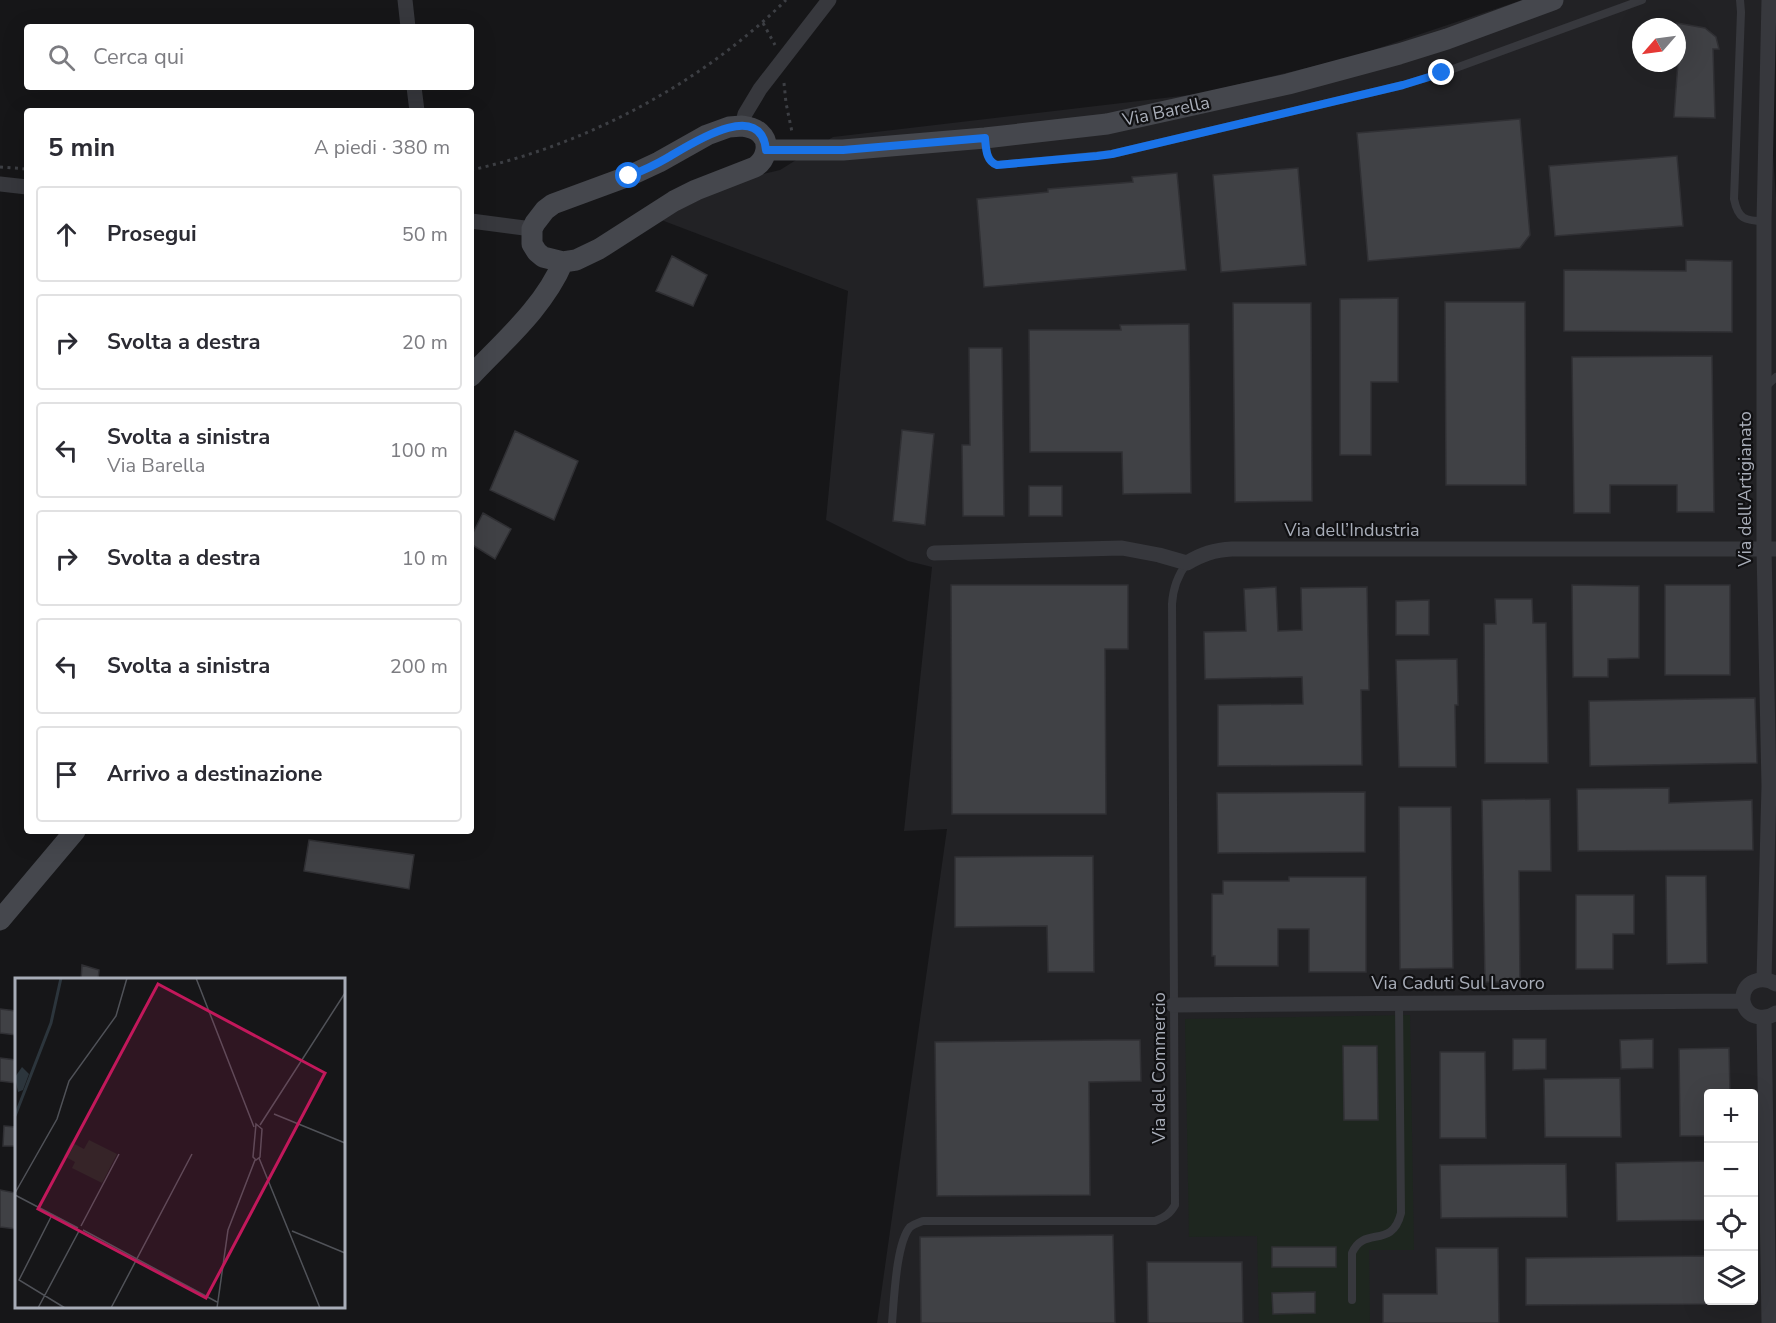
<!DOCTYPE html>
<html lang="it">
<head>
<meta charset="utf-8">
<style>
	:root { --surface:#fff; --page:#f2f2f3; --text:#2b2b33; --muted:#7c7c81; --line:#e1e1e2 }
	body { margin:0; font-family:"Nunito Sans",sans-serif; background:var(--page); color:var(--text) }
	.controls { position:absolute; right:18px; bottom:18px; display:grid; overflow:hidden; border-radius:6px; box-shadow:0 6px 24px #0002 }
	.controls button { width:54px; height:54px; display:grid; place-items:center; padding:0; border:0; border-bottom:2px solid var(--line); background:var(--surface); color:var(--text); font:30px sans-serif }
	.compass { position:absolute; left:1632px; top:18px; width:54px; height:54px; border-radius:50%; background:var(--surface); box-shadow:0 6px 24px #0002; rotate:242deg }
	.stop { position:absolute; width:18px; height:18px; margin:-14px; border:4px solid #1a73e8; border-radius:50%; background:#fff }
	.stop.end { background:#1a73e8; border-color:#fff; box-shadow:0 2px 6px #0008 }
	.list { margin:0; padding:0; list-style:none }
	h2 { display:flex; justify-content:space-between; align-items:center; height:78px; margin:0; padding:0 24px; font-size:26px }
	h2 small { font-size:20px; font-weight:400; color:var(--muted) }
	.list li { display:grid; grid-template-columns:39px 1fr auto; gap:18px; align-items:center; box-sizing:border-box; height:96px; margin:0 12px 12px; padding:0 12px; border:2px solid var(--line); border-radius:6px }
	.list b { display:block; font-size:22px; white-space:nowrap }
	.list p { margin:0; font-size:20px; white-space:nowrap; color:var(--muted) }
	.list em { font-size:20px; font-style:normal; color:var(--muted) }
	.icon { flex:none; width:33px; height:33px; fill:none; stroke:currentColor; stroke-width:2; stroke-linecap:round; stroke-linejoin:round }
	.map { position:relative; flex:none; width:1776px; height:1323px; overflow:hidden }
	.search { position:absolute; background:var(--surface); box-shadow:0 6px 24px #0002; left:24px; top:24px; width:450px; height:66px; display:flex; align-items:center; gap:15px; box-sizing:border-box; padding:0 21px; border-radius:6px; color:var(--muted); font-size:22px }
	.panel { position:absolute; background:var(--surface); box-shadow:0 6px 24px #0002; left:24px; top:108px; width:450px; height:726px; border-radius:6px }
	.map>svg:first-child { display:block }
	.built { fill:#222225; fill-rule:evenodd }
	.green { fill:#1e261f }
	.building { fill:#404145; stroke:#303034; stroke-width:1.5 }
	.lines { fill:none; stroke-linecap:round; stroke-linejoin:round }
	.path { stroke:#3d3f44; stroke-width:3; stroke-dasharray:3 4.5; stroke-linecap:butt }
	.lane { stroke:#37383d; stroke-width:8 }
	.street { stroke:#37383d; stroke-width:15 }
	.secondary { stroke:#45474d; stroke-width:21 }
	.route { stroke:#1a73e8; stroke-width:8 }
	.labels { text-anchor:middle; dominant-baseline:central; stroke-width:4.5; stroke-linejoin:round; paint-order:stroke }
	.street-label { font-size:18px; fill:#a8adb8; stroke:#111113 }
	.inset-river { fill:none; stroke:#2c353c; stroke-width:3 }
	.inset-road { fill:none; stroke:#505258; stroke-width:1.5 }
	.view { fill:#c2185b; fill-opacity:0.15; stroke:#c2185b; stroke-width:3 }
	.inset-edge { fill:none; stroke:#a8adb8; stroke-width:3 }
</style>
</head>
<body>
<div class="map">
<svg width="1776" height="1323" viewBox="0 0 1776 1323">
	<rect width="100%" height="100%" fill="#161618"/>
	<path class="built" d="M1522 0H1762L1776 197V1323H877L947 829 904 831 932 567 908 561 826 520 848 291 656 218 755 176 780 170 833 137 1198 94 1352 57ZM1641 27H1677V63H1641ZM1708 1094H1754V1300H1708Z"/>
	<path class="green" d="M1410 1015 1414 1250H1369L1370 1323H1259L1257 1236 1189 1237 1185 1019Z"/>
	<path class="building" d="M1677 23 1705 28 1716 37 1719 49H1713L1715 118 1674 117 1679 48H1677Z
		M1520 119 1530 235 1520 248 1368 261 1357 133Z
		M1677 156 1683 226 1555 236 1549 166Z
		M1298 168 1306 265 1221 272 1213 175Z
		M1177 173 1186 270 984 287 977 199 1048 192V189L1133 182 1132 177Z
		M672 256 707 275 693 306 656 291Z
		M1686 260 1732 261V332L1564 331V270L1686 271Z
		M1398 298V382H1371V455H1340V299Z
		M1445 302H1525L1526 485H1446Z
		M1233 303H1311L1312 501 1235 502Z
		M1189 324 1191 493 1123 494 1122 452H1030L1029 330H1121L1120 325Z
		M969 348H1002L1004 516H963L962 445H970Z
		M1712 356 1714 512H1677V485H1610V513H1574L1572 357Z
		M902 430 934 434 925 525 893 521Z
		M515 431 578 461 554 520 490 490Z
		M1029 486H1062V516H1029Z
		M483 513 511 529 495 559 471 544V537Z
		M951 585H1128V649H1105L1106 814H952Z
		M1572 585 1639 586V658L1608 659V677H1573Z
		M1665 585H1730V675H1665Z
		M1276 587 1278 631 1302 630 1301 588 1367 587 1369 690H1361L1362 765 1218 766V705L1303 704 1302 677 1205 679 1204 632 1246 631 1244 589Z
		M1495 599H1532L1533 623H1546L1548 763H1485L1484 624H1496Z
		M1429 600V635H1396V601Z
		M1457 659 1458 705H1455L1456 767H1399L1396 660Z
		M1755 698 1757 763 1590 766 1589 701Z
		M1669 788V803L1752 800 1753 850 1578 851 1577 789Z
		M1365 792V852L1218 853 1217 793Z
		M1550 799 1551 871H1519L1520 982H1485L1482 800Z
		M1399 807H1451L1453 968 1400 969Z
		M309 840 414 855 409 889 304 871Z
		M1093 856 1094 972H1048L1047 926 955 927V857Z
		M1666 876H1706L1707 963 1667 964Z
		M1289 877H1366V972H1309V929H1278V966H1215V956H1212V894H1223V881H1289Z
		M1576 895H1634V934H1613V969H1576Z
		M82 965 99 970 98 980H81Z
		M0 1009 16 1011V1035L0 1033Z
		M1513 1039H1546V1069L1513 1070Z
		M1653 1039V1068L1621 1069 1620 1040Z
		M1107 1040H1140L1141 1081 1089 1082 1090 1195 937 1196 935 1042Z
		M1343 1046H1377L1378 1120H1344Z
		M1729 1048 1730 1094H1708V1136H1680L1679 1049Z
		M1440 1052H1485L1486 1138H1440Z
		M0 1058 16 1060V1083L0 1081Z
		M1620 1078 1621 1137H1545L1544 1079Z
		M4 1126 16 1127V1146H3Z
		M1708 1161V1220L1617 1221 1616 1163Z
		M1566 1164 1567 1217 1441 1218 1440 1165Z
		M0 1190 16 1193V1229L0 1227Z
		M1113 1235 1115 1323H921L920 1237Z
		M1272 1247H1336V1267H1272Z
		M1436 1248H1498L1499 1323H1383V1294H1437Z
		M1708 1256V1304L1526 1305V1258Z
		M1147 1262H1242L1243 1323H1148Z
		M1315 1292V1313L1273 1314 1272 1293Z"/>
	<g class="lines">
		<path class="path" d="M763 23 775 45
			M784 83 786 103 792 132
			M0 167 27 169
			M471 170C586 145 702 83 786 0"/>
		<path class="lane" d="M1740 0 1741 12 1734 199C1738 219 1745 221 1764 221
			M985 140C987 151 986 161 997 165L1112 154 1403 85 1442 73 1642 0
			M1765 387 1776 377
			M1352 1300V1253C1364 1225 1392 1250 1401 1213L1399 1003
			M892 1323C894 1301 896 1243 910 1227 914 1224 918 1223 923 1221H1155C1165 1217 1170 1214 1175 1205L1172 604C1173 588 1177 576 1187 563"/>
		<path class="street" d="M405 0 408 27
			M414 87 417 111
			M742 126 745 114 760 89 829 0
			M0 184 27 187
			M471 221 532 229
			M934 553 1122 548 1159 555 1187 563C1202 554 1214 550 1232 549H1776
			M1764 979 1769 786 1764 549V221L1769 0
			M1776 984C1763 975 1741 981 1743 1001 1746 1018 1764 1021 1776 1013
			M1173 1005 1743 1001
			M1764 1018 1769 1323"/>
		<path class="secondary" d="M742 126C748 127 755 128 760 133 771 143 766 160 755 167L696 190 674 201 599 249 576 260 563 262 543 257 537 252 532 244V229L535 223 545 210 553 204 629 176 659 162 707 135 729 127Z
			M766 150H843L985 138 1107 124 1288 84 1399 54 1447 39 1553 0
			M471 376C504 341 544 307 563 262
			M0 920 75 831"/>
	</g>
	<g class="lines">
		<path class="route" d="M629 176C642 171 655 165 667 158 688 146 761 97 766 150H843L985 138C986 149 986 161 997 165L1097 156 1112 154 1403 85 1442 73"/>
	</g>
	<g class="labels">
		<g class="street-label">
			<text transform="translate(1166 111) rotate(-12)">Via Barella</text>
			<text transform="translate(1745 489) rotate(-90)">Via dell'Artigianato</text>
			<text x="1352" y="530">Via dell’Industria</text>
			<text x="1458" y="983">Via Caduti Sul Lavoro</text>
			<text transform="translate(1159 1068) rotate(-90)">Via del Commercio</text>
		</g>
	</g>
	<g transform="translate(15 978)">
		<rect width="330" height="330" fill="#161618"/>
		<path d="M74 162 102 176 87 205 57 190 60 184 49 178 56 164 69 171Z" fill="#1e261f"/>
		<path d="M7 89 14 96 8 112 3 114 0 99Z" fill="#2c353c"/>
		<path class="inset-river" d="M0 138 36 45 46 0"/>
		<path class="inset-road" d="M181 0 239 149M259 136 330 165M241 146 247 151 245 179 241 182 238 179ZM245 147 330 15M244 180 305 330M0 215 42 141 54 103 101 38 112 0M0 217 63 250M37 237 4 302 50 330M66 248 104 176M68 252 202 324M277 253 330 275M23 330 64 253M96 330 177 176M202 330 213 252 240 182"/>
		<path class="view" d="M143 6 310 95 191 320 23 231Z"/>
		<rect width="330" height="330" class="inset-edge"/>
	</g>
</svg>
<div class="controls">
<button>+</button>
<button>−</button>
<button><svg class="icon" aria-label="locate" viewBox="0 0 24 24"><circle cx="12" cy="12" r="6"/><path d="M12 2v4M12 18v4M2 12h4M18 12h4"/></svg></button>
<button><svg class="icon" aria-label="layers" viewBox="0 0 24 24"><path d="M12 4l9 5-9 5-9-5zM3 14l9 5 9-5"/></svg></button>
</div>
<svg class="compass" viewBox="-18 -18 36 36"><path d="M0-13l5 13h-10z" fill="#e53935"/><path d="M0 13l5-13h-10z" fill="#7c7c81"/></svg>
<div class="stop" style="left:629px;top:176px"></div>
<div class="stop end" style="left:1442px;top:73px"></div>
<div class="search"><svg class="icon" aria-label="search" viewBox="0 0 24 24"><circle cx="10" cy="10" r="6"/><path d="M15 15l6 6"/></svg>Cerca qui</div>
<section class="panel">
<h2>5 min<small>A piedi · 380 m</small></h2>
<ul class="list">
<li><svg class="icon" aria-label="ahead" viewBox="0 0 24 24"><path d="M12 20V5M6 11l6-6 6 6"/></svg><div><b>Prosegui</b></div><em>50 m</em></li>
<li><svg class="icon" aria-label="right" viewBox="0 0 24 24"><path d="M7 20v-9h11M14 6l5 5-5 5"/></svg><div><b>Svolta a destra</b></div><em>20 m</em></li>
<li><svg class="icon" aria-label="left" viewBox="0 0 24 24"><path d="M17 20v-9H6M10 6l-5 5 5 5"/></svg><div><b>Svolta a sinistra</b><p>Via Barella</p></div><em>100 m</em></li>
<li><svg class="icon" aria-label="right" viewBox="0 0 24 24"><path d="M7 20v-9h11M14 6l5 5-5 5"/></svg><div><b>Svolta a destra</b></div><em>10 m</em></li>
<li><svg class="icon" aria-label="left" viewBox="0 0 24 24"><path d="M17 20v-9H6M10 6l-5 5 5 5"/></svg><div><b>Svolta a sinistra</b></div><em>200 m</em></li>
<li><svg class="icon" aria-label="arrive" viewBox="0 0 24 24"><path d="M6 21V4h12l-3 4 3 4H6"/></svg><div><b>Arrivo a destinazione</b></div></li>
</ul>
</section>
</div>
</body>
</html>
